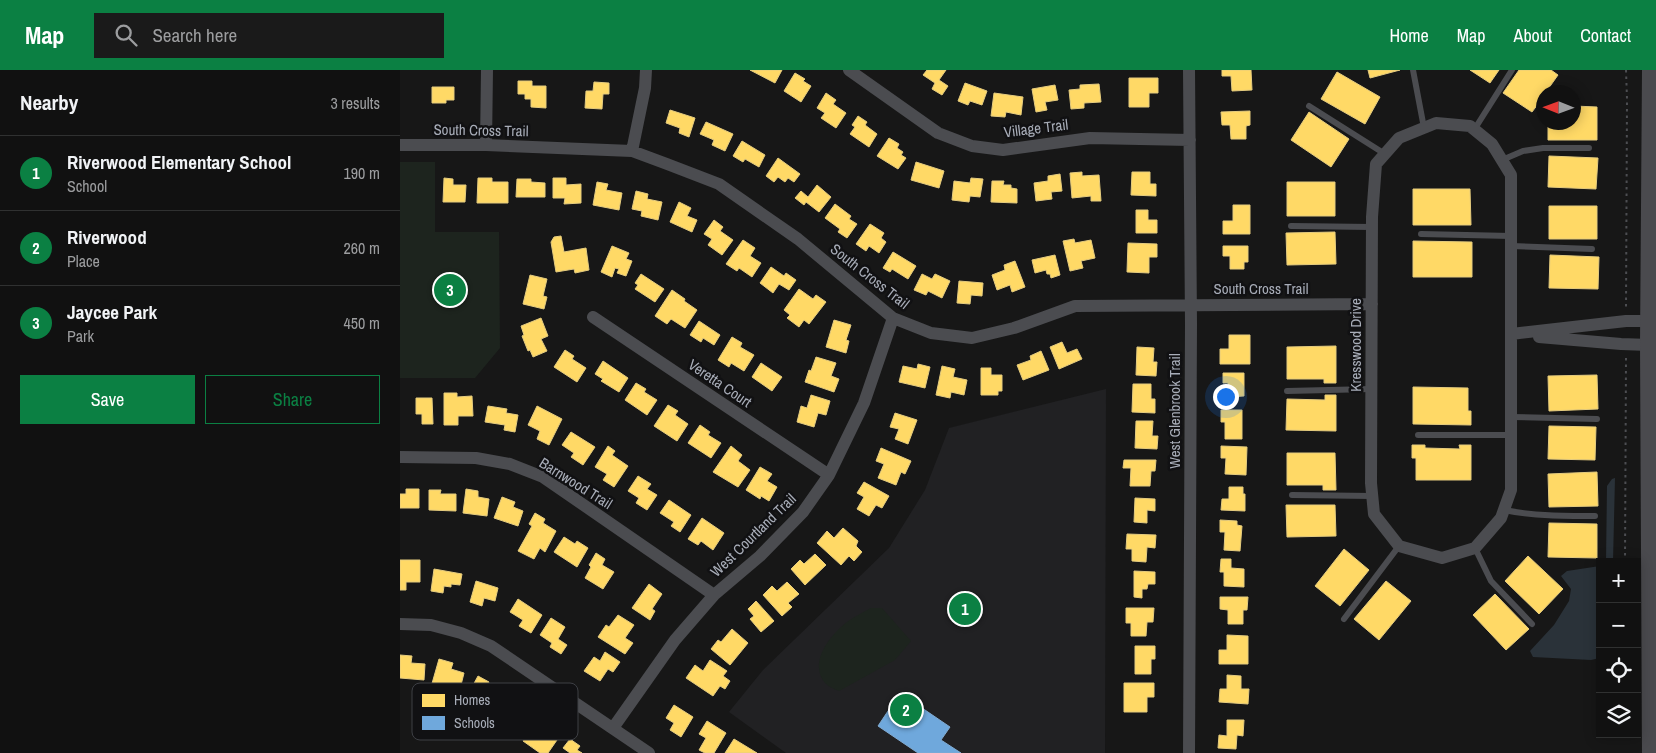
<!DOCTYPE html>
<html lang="en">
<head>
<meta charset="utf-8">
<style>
	:root { --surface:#111; --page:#1a1a1a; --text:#f1f3f6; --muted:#9c9d9f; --line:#303131; --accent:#0b8043 }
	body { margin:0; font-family:"Archivo Narrow",sans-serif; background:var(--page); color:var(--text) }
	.controls { position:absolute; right:15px; bottom:15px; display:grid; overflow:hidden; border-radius:0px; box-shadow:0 2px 12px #0003 }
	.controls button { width:45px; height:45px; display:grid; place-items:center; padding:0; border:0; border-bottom:1px solid var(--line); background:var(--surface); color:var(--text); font:25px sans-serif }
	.compass { position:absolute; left:1136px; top:15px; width:45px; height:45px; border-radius:50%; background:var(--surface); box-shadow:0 2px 12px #0003; rotate:271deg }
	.you { position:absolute; left:825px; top:326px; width:18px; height:18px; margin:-12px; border:4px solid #fff; border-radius:50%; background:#1a73e8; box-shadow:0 0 0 8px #1a73e833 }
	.badge { display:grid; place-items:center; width:32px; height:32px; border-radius:50%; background:var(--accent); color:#fff; font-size:16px; font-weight:700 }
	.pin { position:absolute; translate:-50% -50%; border:2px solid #fff; box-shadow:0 1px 5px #0006 }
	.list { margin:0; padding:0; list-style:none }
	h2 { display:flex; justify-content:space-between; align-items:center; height:65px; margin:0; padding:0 20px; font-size:21px }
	h2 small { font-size:16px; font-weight:400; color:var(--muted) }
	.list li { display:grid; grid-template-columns:32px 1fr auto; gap:15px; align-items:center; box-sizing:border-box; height:75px; padding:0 20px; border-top:1px solid var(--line) }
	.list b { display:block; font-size:19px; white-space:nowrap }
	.list p { margin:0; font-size:16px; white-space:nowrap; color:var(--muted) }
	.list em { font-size:16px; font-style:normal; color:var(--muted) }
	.actions { display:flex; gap:10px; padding:15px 20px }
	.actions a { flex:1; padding:11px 0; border:1px solid var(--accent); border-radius:0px; text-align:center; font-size:18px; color:var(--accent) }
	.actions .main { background:var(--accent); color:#fff }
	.icon { flex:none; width:28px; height:28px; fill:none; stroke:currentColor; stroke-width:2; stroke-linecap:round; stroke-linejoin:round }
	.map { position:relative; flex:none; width:1256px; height:683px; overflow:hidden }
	header { display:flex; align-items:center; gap:30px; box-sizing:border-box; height:70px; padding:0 25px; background:var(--accent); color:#fff }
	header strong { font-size:24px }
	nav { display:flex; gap:28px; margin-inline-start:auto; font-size:18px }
	.search { width:350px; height:45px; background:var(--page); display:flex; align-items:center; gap:12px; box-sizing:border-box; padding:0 18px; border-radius:0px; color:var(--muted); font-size:19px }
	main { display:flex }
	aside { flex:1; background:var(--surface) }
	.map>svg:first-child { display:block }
	.built { fill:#212123 }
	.green { fill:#1d241e }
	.water { fill:#2a3239 }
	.homes { fill:#ffd966; stroke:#e5cc7f }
	.schools { fill:#6fa8dc; stroke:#80aad1 }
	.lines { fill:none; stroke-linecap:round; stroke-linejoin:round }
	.path { stroke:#4d4e52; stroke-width:2; stroke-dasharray:2.5 4; stroke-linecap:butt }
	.lane { stroke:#4b4c50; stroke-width:6 }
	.street { stroke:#4b4c50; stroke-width:12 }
	.secondary { stroke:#4a4a4e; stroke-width:18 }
	.labels { text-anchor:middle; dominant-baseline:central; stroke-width:5; stroke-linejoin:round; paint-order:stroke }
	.street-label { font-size:15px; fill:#a8adb8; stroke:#111113 }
	.key { fill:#111113; stroke:#3e4045; stroke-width:1 }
	.key-label { font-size:14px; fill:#a8adb8 }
</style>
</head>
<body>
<header>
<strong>Map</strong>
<div class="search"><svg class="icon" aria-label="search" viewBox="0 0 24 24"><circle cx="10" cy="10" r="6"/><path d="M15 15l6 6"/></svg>Search here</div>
<nav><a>Home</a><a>Map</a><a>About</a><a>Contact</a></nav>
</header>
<main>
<aside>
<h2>Nearby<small>3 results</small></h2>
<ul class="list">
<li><span class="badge">1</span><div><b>Riverwood Elementary School</b><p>School</p></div><em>190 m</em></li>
<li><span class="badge">2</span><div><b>Riverwood</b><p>Place</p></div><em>260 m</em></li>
<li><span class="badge">3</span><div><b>Jaycee Park</b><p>Park</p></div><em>450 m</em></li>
</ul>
<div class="actions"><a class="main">Save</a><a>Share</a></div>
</aside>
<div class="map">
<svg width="1256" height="683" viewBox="0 0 1256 683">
	<rect width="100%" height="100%" fill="#171717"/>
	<path class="built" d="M706 319 705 683H386L329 642 363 600 489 478 525 420 549 358Z"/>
	<path class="green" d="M0 92H35V162H99L100 278 75 308H0Z
		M471 538H482L511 571 495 590 439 621C434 619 429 617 425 613 408 593 430 565 447 552 454 547 463 542 471 538Z"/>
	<path class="water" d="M1215 408 1213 492H1206L1207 416 1212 409Z
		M1200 496V588L1191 590 1133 587 1130 581 1154 555 1169 531 1171 519 1161 506 1167 501Z"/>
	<path class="homes" d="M350 0H382L375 13Z
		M527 0H546L539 10 548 16 542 25 532 19 535 13 523 5Z
		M822 0H851L852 20 832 21 831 6H822Z
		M968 0H1000L970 8Z
		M1070 0H1099L1090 13Z
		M1119 0H1151L1158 5 1146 22H1144V26L1132 42 1103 23Z
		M937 2 980 27 965 54 921 29Z
		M395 3 405 9 403 11 411 16 401 32 384 21Z
		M729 8H758V23H749V37H729Z
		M118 11H132V16H146V38L131 37V29H125V24H118Z
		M194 12 209 13V24H203L202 39 185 38 186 21H193Z
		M565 13 587 21 582 35 570 31 568 35 558 31Z
		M699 14 701 32 684 33V38L671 39 669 20 680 19V15Z
		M655 15 658 30 645 32 647 40 636 42 632 19Z
		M32 17H54V30H46V33H32Z
		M426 23 436 30 433 34 446 43 436 58 421 48 425 43 417 38Z
		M594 23 623 27 621 45 606 42 605 47 591 46Z
		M1174 36 1197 37V70H1148V52H1174Z
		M270 40 295 48 289 67 279 63 280 58 266 53Z
		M850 41V55L846 56V69H831L830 55H822L821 42Z
		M909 42 949 69 931 97 891 70Z
		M458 46 467 52 465 55 477 64 469 77 450 64 455 57 452 55Z
		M306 52 333 64 325 81 312 75 314 70 300 64Z
		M489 68 499 74 497 78 503 82 501 85 506 88 498 99 477 86Z
		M342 71 365 85 359 97 345 89 343 92 333 86Z
		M1149 86 1198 88 1196 119 1148 117Z
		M378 88 400 104 394 112 388 108 385 112 378 107 374 112 366 106Z
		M516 92 544 101 539 118 511 110Z
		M682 102V106L699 105 701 131H691V126L672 128 670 103Z
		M732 102H750V114H756V126L731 125Z
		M660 104 662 121 651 122 652 129 636 131 634 113 648 111V106Z
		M44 108 53 109V115H66L65 132H43Z
		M78 108H92V112H108V133H77Z
		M153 108H166V115L181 114V133L164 134 165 128H153Z
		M571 108 583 109 580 127 570 126 569 132 552 130 554 111 570 113Z
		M117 109H131V112L145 113V127H116Z
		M592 111H604L603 115H611V118L617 119V133L591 132Z
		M197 112 208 114 206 120 222 123 219 140 193 135Z
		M887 112H935V146H887Z
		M417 115 431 127 419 142 406 132 404 135 395 128 401 121 408 127Z
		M1013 119H1070L1071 155H1013Z
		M236 121 248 124 247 129 262 132 258 150 241 146 242 141 232 139Z
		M279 132 291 138 287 146 297 150 292 162 270 152Z
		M435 134 451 146 449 149 457 154 447 168 438 162 440 159 425 148Z
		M833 135H850V164H823V151H833Z
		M1149 136H1197V169H1149Z
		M736 140H748V150H757V163H736Z
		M314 150 323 157 320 161 333 170 322 185 308 175 312 169 304 164Z
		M470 154 484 163 481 168 486 172 479 183 469 176 466 181 456 174Z
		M935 162 936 194 887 195 886 163Z
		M161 166 164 182 186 178 189 200 175 203 174 199 156 202 151 172 154 167Z
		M674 169 675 173 691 170 695 188 681 191 683 198 670 201 663 171Z
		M343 170 355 178 350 186 361 193 352 207 339 198 337 201 326 194Z
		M1013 171 1072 172V207H1013Z
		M728 173 757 174V187H749V203L727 202Z
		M212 176 229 183 226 189 232 191 226 206 217 203 219 199 215 198 212 207 201 202Z
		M823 176H848V192H844V199H830V186H823Z
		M493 182 516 196 508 209 492 199 490 202 483 198Z
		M655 185 660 205 651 208 650 204H647L646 200 635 203 632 190Z
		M1150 185 1199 187 1198 219 1149 218Z
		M615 191 625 217 612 222 610 215 597 220 592 205 605 200 604 195Z
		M371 197 384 206 386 203 396 210 389 220 379 214 373 223 360 213Z
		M241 204 264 219 255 232 235 219 238 215 235 213Z
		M522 204 532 209 535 204 550 211 542 228 528 221 526 225 514 220Z
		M130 205 147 209 143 226 147 227 144 239 123 234Z
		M559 211 583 213 582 226 571 225 570 234 557 233Z
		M399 219 413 229 416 225 426 232 409 254 404 250 399 257 387 248 390 245 384 240Z
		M272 220 285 229 284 231 297 240 285 258 271 249 267 254 255 246Z
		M141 248 148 266 141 269 147 281 133 287 130 280 128 281 122 266 124 265 121 256Z
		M434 250 451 255 446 270 449 271 446 283 426 277Z
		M299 251 320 265 314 275 303 268 301 272 290 265Z
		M829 265H850V294H820V279H829Z
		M332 267 342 273 340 277 354 285 344 301 331 293 329 297 318 290Z
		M662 272 667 283 677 279 682 289 659 299 650 277Z
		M936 276V313H924V309H887V277Z
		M737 277 754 278 753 292H757L756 306 736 305Z
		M165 280 174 286 172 289 186 298 177 312 154 297Z
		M641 281 649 300 623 310 617 295 631 290 630 286Z
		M416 287 436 293 431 306 439 309 434 322 405 312 409 300 411 301Z
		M203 291 228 308 219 322 201 311 203 309 195 304Z
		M361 293 382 307 372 321 352 307Z
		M518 294 530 297 525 318 499 312 503 296 517 299Z
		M542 296 555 299 553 307 567 310 564 325 551 322 550 328 536 325Z
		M581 298H591V305H602V321H598V325H581Z
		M823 303H844V326L828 327V313H823Z
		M1197 305 1198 339 1149 341 1148 306Z
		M236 313 246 319 244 322 257 330 247 345 225 330Z
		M733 314H751V329H755V343L732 342Z
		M1013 317 1068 318V341H1071V355L1013 354Z
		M44 323H57V327L72 326 73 346H58V355H44Z
		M411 325 430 331 426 345 418 343 414 357 397 352 401 336 407 338Z
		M925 325H936V361L886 360 887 329 925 330Z
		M16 328H32L33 354H22V344H16Z
		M268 335 278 341 275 345 288 354 277 371 254 356Z
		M88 336 107 339 106 343 118 345 115 362 104 360 105 355 85 352Z
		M137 336 162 349 149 375 137 369 140 361 128 355Z
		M821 340H842V369H825V352H821Z
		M495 343 517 350 508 374 495 369 499 359 490 357Z
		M736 351H753L752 366H758L757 379 735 378Z
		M300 355 310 362 308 365 321 373 311 388 288 373Z
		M1149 356 1196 357 1195 390 1148 389Z
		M171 362 195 377 183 395 171 387 174 383 162 375Z
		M1012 375H1025V378L1060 379 1059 375H1071V410H1016V388H1012Z
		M208 376 215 381 212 385 228 396 214 417 203 410 207 404 195 397Z
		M331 376 342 385 338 391 350 400 338 417 313 402Z
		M821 376 847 377 846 405 825 404 826 388H821Z
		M481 378 511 391 505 404 501 402 496 415 478 408 484 394 476 391Z
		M887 383H935L936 420H923V415H887Z
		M724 390H756L755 401H751L750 416H730L731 398H723Z
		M360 397 372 404 367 411 377 417 369 431 361 426 360 429 346 420Z
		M1197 402 1198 436 1149 437 1148 404Z
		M238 406 251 414 247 419 257 425 247 440 236 433 239 428 228 421Z
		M464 412 489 426 482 438 476 435 469 446 457 439 464 427 457 423Z
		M829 417H843V424H845V441L821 440 822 429H829Z
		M6 419H19V438H0V424H6Z
		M66 419 78 421V427L89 429 87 446 63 443Z
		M29 420H41L40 424H56V441L29 440Z
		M102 427 115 432 113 437 123 441 118 456 94 448Z
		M735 428 755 429V441L747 440V453L734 452Z
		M269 430 291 445 280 462 271 456 274 452 260 443Z
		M886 435H935L936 466 887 467Z
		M135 443 145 449 143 453 156 461 145 482 140 478 134 489 118 481 132 456 129 454Z
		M302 448 324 463 313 480 301 471 298 475 288 469Z
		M820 450 837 451V455L842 456 840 481 824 480 825 462H820Z
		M1149 453 1197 454V488L1148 487Z
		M443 458 458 471 456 476 462 482 454 491 449 486 441 495 417 473 427 461 434 468Z
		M727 464 756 465 755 478 747 477 746 492 732 491V479H726Z
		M164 467 175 474 177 471 188 478 177 497 154 482Z
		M944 479 969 500 940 536 915 516Z
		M196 483 205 489 202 495 214 502 203 519 185 508 191 497 189 495Z
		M415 484 426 495 405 515 391 499 400 490 404 494Z
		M1128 486 1163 519 1139 544 1105 511Z
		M821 489H831V498L844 499V517L824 516V502H820Z
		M0 490H20V512H6V520H0Z
		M34 499 62 504 60 515 51 514V517L44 516 43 523 31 521Z
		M734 501 755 502V514H748L747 519H742V528L734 527Z
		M76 511 98 518 95 531 84 528 82 536 70 532Z
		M986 511 1011 531 979 570 954 549Z
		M387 512 399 524 388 533 392 537 382 546 363 525 372 516 377 521Z
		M249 514 262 524 252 539 255 541 250 550 232 538Z
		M1095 524 1129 559 1106 580 1073 545Z
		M820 527H848L847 540H843V554H828V540L820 539Z
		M118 529 142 545 131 563 119 556 123 550 110 542Z
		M356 531 374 551 361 562 350 549 354 546 348 539Z
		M726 538H754L753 552H747L746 566H731V553H726Z
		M218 545 234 555 225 568 233 573 225 584 198 567 206 555 209 557Z
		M151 548 165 557 158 569 167 575 161 584 150 577 152 573 140 565Z
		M332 559 348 573 330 595 311 579 318 570 321 572Z
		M827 565 848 566V594H819V580H827Z
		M735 576H755V589H751V604H735Z
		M205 582 220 592 213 602 208 599 200 611 184 601 194 587 200 591Z
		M0 585 12 586 11 593 25 594 24 610 0 608Z
		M39 589 53 593 51 599 64 603 60 619 46 615 45 621 31 617Z
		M310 590 327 601 323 606 330 611 325 619 320 616 313 626 286 608 295 595 303 601Z
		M827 605 841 606V619H849L848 634 819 632 820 619H827Z
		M78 606 89 612 85 620 95 626 88 639 81 635 80 638 65 630Z
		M724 613H754V627H747V642H724Z
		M274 635 293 647 281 667 270 660 274 653 266 648Z
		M139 648 151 656 146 663 157 670 148 683H140L123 671Z
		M827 650H844L843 666 837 665 836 679 818 678 819 665 827 666Z
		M307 651 326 663 314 683H305L299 680 306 668 299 664Z
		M170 669 180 676 177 680 182 683H170L163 678Z
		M334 669 357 683H325Z"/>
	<path class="schools" d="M500 623 550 657 541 670 561 683H518L478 656Z"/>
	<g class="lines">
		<path class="path" d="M1226 0 1227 29 1226 239
			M1225 492 1226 287"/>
		<path class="lane" d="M1013 0 1024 58
			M909 36 985 84
			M1074 60 1112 0
			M1102 90 1123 81 1143 78H1189
			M891 156 972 157
			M1021 164 1111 166
			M1111 176 1192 179
			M887 321 971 319
			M1111 347 1197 349
			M1018 365H1111
			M892 425 972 426
			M1104 440C1134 446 1164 446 1195 446
			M1075 478 1091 511 1132 554
			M944 549 999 476"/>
		<path class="street" d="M449 0 538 63 572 76 603 80 690 68 790 70
			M1036 53 1070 56 1092 74 1111 105V420L1101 448 1075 478 1042 488 999 476 974 444 971 413 972 147 976 94 999 68Z
			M0 75H86L232 81 267 94 319 114 398 169 493 248 531 263 572 268 614 258 675 236 972 234
			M86 75 87 0
			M232 81 245 18 246 0
			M193 247 429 405
			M1111 264 1226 251H1249
			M1139 267 1221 274 1249 275
			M0 387 76 388 110 394 143 407 314 525
			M0 554 31 555 61 563 91 576 249 683
			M213 658 275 570 314 525 360 486 403 442 429 405 464 333 493 248
			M789 683 791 254 789 0"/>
		<path class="secondary" d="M1251 683 1249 275 1251 0"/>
	</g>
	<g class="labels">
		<g class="street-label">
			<text transform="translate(636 58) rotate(-7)">Village Trail</text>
			<text transform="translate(81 60) rotate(1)">South Cross Trail</text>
			<text transform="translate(470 206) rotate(38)">South Cross Trail</text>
			<text x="861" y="218">South Cross Trail</text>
			<text transform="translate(955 275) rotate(-90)">Kresswood Drive</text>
			<text transform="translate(320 313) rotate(34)">Veretta Court</text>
			<text transform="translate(774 341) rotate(-90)">West Glenbrook Trail</text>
			<text transform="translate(176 413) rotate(32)">Barnwood Trail</text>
			<text transform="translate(353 465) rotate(-44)">West Courtland Trail</text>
		</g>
	</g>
	<rect x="12" y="613" width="166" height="57" rx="8" class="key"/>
	<rect x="22" y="624" width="23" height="13" fill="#ffd966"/>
	<rect x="22" y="646" width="23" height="14" fill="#6fa8dc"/>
	<g class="key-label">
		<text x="54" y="635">Homes</text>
		<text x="54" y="658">Schools</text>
	</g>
</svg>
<div class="controls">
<button>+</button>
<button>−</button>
<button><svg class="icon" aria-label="locate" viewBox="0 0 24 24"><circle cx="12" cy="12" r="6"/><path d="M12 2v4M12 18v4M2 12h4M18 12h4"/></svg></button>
<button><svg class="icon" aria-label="layers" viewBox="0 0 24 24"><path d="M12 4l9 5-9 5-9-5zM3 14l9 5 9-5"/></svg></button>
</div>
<svg class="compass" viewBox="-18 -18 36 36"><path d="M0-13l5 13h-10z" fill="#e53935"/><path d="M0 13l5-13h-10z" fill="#9c9d9f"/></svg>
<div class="you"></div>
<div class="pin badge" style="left:565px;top:539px">1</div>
<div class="pin badge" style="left:506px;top:640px">2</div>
<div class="pin badge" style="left:50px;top:220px">3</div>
</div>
</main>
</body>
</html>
